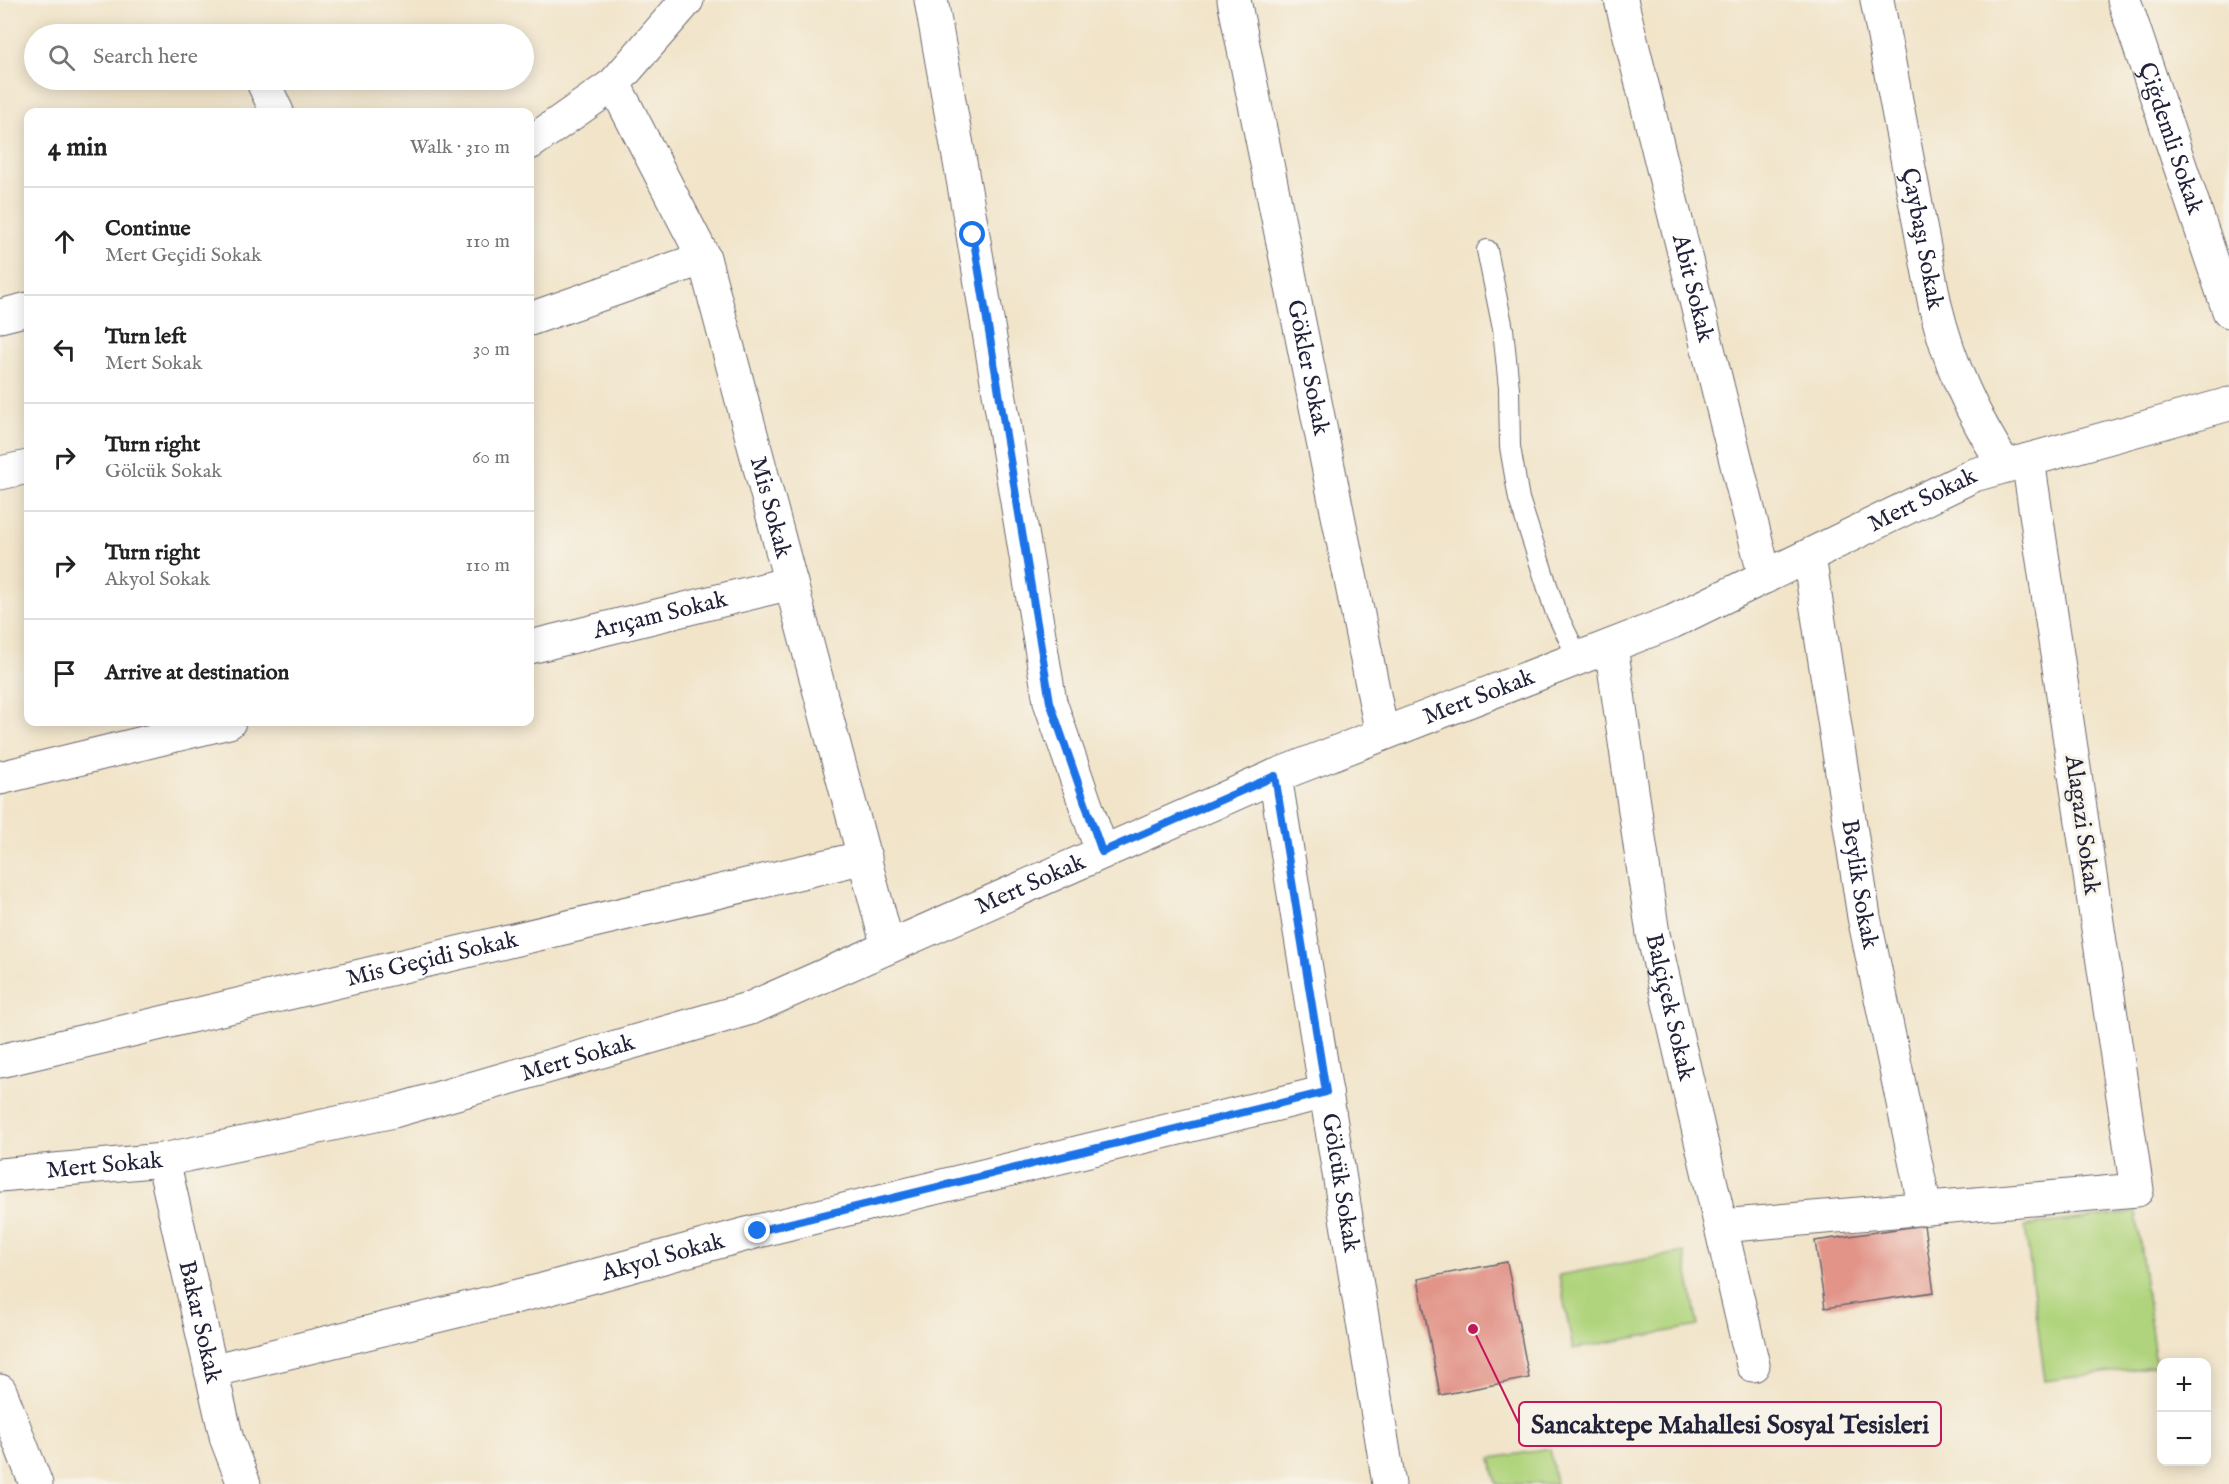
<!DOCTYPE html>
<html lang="en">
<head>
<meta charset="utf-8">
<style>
	:root { --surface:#fff; --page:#f2f2f2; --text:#222; --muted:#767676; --line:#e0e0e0 }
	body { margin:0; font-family:"IM FELL English",serif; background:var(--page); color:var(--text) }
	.controls { position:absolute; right:18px; bottom:18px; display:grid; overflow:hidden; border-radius:12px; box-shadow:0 3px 15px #0003 }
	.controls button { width:54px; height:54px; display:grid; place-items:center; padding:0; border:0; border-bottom:2px solid var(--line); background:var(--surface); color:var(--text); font:30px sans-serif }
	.stop { position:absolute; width:18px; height:18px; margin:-14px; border:4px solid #1a73e8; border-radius:50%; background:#fff }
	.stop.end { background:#1a73e8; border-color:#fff; box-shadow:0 2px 6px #0008 }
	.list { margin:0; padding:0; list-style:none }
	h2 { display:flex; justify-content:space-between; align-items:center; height:78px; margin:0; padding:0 24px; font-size:26px }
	h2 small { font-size:20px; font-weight:400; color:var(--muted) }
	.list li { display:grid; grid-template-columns:39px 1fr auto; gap:18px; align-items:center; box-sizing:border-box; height:108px; padding:0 24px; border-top:2px solid var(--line) }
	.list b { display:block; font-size:22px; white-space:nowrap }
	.list p { margin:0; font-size:20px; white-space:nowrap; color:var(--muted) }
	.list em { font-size:20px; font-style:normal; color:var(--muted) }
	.icon { flex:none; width:33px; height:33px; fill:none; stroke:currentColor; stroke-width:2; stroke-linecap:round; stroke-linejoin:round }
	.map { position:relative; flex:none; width:2229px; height:1484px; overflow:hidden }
	.search { position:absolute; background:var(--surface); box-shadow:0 3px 15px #0003; left:24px; top:24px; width:510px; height:66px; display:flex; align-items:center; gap:15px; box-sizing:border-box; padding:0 21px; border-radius:33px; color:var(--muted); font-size:22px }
	.panel { position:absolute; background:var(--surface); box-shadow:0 3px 15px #0003; left:24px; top:108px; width:510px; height:618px; border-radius:12px }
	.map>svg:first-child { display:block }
	.green { fill:#b0d47d; stroke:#697b5c; stroke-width:1.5 }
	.building { fill:#e29489 }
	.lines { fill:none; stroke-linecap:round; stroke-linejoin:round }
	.lane-casing { stroke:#6a666d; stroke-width:22 }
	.street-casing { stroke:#6a666d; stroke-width:35 }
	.lane { stroke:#fff; stroke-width:20 }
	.street { stroke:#fff; stroke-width:33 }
	.route { stroke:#1a73e8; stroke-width:8 }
	.labels { text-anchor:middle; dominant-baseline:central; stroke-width:6; stroke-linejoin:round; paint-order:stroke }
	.street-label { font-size:24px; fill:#22223b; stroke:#f7f3e8 }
	.leader { fill:none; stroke:#c2185b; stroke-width:2 }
	.callout-dot { fill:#c2185b; stroke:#f7f3e8; stroke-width:2 }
	.callout { fill:#f7f3e8; stroke:#c2185b; stroke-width:2 }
	.callout-label { font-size:26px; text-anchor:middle; font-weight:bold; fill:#22223b }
</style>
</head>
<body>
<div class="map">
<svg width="2229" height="1484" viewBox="0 0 2229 1484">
	<rect width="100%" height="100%" fill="#f7f3e8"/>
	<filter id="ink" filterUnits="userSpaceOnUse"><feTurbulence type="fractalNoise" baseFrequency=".0167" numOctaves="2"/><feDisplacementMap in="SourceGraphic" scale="12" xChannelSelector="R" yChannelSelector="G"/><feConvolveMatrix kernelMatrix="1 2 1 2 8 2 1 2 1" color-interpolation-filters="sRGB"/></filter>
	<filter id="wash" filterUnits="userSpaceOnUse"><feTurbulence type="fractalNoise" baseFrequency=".008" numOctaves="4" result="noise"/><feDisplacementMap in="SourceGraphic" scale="24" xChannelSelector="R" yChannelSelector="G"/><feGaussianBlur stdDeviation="1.35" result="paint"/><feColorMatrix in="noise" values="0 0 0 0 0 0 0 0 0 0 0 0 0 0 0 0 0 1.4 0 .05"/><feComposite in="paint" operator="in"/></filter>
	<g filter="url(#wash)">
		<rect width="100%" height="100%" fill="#f1e4c9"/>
		<path class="green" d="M2136 1212 2156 1366 2045 1381 2025 1226Z
			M1684 1252 1698 1326 1573 1349 1559 1275Z
			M1550 1449 1556 1484H1496L1491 1458Z"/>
		<g id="blocks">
			<path class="building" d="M1924 1225 1934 1292 1825 1308 1815 1241Z
				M1507 1262 1529 1378 1440 1395 1418 1279Z"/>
		</g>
	</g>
	<g filter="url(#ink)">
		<use href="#blocks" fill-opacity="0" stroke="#6a666d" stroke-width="1.5"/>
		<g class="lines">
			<defs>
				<path id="lane" d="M1487 250 1503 329 1509 388 1510 447 1519 499 1555 610 1578 658"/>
				<g id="street">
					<path d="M931 0 973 235 1050 702 1102 852"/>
					<path id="s1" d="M1234 0 1382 734"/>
					<path id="s2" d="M1621 0 1765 577"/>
					<path id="s3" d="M1877 0 1935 305C1950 366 1972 414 2005 466"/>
					<path id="s4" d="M2124 0 2229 311"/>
					<path d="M262 80 277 112"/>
					<path id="s5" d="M614 84 704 258 888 947"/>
					<path d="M530 143 614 84 687 0"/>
					<path d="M0 316 28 309"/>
					<path d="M530 319 704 258"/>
					<path d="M0 473 28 467"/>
					<path id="s6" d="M1809 556 1864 917 1925 1208"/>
					<path id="s7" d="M1611 646 1653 934 1753 1365"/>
					<path id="s8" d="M530 647 791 583"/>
					<path id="s9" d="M1275 776 1389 1484"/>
					<path d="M0 778 229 722"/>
					<path id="s10" d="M0 1061 865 857"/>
					<path id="s11" d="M163 1160 227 1440 244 1484"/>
					<path id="s12" d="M0 1175 163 1160 394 1111 751 1008 1275 776 1672 622 1974 475 2229 404"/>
					<path d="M1721 1226 2137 1190 2028 460"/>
					<path id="s13" d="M211 1371 543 1290 758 1231 1326 1092"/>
					<path d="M0 1391 36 1484"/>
				</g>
			</defs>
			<use href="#lane" class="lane-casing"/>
			<use href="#street" class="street-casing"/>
			<use href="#lane" class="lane"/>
			<use href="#street" class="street"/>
		</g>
	</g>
	<g class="lines" filter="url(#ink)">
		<path class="route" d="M758 1231 1326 1092 1275 776 1102 852 1050 702 973 235"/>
	</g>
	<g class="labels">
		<g class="street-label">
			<text stroke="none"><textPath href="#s4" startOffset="146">Çiğdemli Sokak</textPath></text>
			<text stroke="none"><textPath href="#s3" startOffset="243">Çaybaşı Sokak</textPath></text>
			<text stroke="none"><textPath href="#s2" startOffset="297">Abit Sokak</textPath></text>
			<text stroke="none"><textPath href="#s1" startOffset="375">Gökler Sokak</textPath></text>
			<text stroke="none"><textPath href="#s12" startOffset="2049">Mert Sokak</textPath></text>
			<text stroke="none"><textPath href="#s5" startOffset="454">Mis Sokak</textPath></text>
			<text stroke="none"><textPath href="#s8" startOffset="134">Arıçam Sokak</textPath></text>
			<text stroke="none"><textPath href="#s12" startOffset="1563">Mert Sokak</textPath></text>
			<text transform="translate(2082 825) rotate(82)">Alagazi Sokak</text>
			<text stroke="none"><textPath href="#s6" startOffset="332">Beylik Sokak</textPath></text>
			<text stroke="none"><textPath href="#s12" startOffset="1077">Mert Sokak</textPath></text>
			<text stroke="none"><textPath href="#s10" startOffset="444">Mis Geçidi Sokak</textPath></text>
			<text stroke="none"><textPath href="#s7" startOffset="366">Balçiçek Sokak</textPath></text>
			<text stroke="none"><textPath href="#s12" startOffset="591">Mert Sokak</textPath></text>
			<text stroke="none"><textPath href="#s12" startOffset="105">Mert Sokak</textPath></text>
			<text stroke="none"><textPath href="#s9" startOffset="412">Gölcük Sokak</textPath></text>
			<text stroke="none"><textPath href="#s13" startOffset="466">Akyol Sokak</textPath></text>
			<text stroke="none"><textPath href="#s11" startOffset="166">Bakar Sokak</textPath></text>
		</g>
	</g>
	<path class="leader" d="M1473 1329L1519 1424"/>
	<circle class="callout-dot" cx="1473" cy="1329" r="6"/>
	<rect class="callout" x="1519" y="1402" width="422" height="44" rx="6"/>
	<g class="callout-label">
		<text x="1730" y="1433">Sancaktepe Mahallesi Sosyal Tesisleri</text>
	</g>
</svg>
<div class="controls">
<button>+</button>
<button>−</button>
</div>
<div class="stop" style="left:973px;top:235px"></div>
<div class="stop end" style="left:758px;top:1231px"></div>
<div class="search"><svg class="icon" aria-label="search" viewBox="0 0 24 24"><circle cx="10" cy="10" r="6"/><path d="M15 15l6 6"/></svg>Search here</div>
<section class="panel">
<h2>4 min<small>Walk · 310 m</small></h2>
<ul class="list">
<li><svg class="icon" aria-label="ahead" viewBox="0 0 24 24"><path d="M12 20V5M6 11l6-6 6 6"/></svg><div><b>Continue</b><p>Mert Geçidi Sokak</p></div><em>110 m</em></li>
<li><svg class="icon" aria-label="left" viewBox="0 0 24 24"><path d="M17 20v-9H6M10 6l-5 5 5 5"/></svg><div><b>Turn left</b><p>Mert Sokak</p></div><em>30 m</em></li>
<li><svg class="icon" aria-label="right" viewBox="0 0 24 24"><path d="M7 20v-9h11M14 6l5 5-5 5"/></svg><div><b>Turn right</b><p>Gölcük Sokak</p></div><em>60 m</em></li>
<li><svg class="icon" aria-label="right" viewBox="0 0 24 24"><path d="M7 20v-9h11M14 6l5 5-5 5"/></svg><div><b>Turn right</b><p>Akyol Sokak</p></div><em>110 m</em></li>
<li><svg class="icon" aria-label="arrive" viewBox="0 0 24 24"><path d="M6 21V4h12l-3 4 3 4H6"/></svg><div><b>Arrive at destination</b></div></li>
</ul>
</section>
</div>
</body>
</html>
